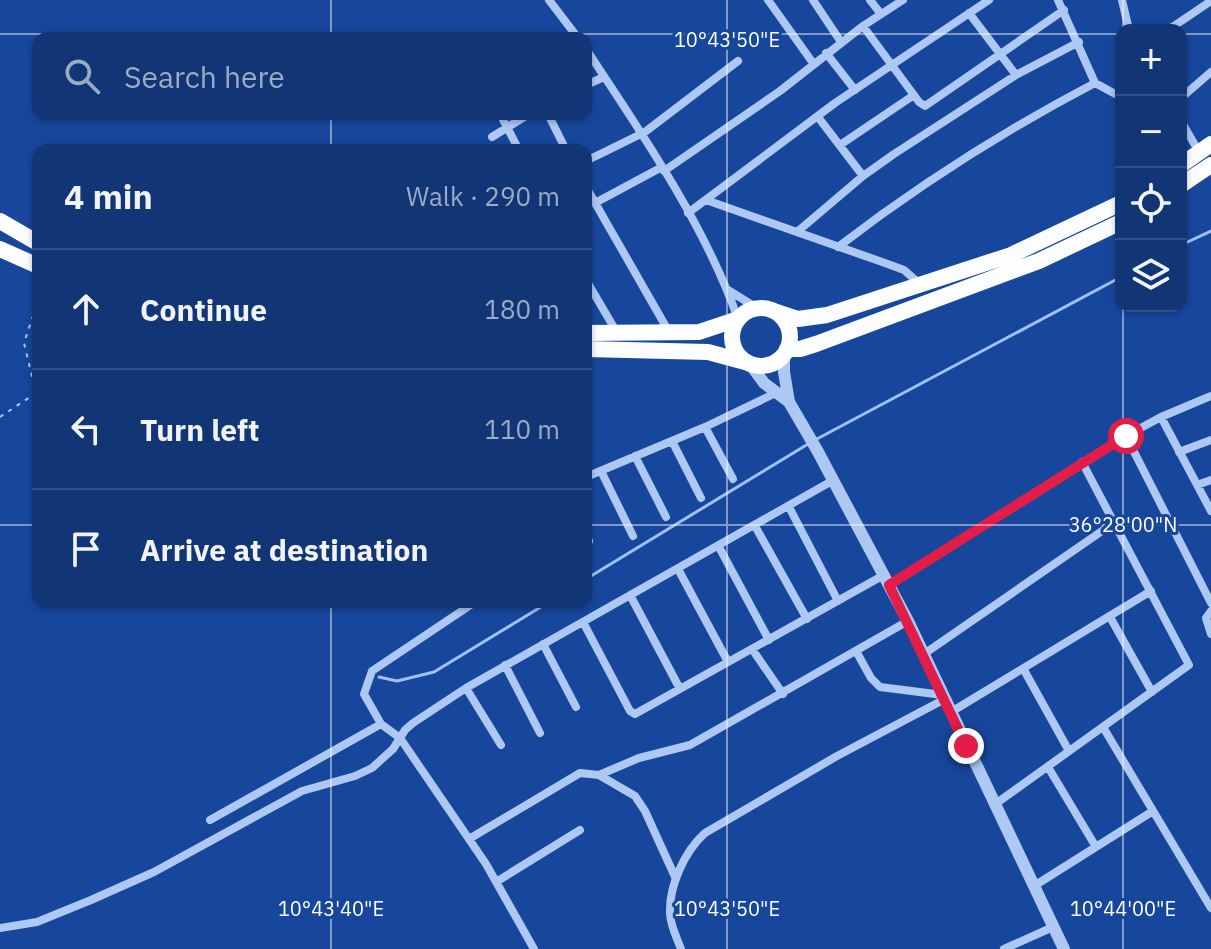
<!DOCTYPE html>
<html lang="en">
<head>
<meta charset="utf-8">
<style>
	:root { --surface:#113575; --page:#1e407d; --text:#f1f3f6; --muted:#9cabc5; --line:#305087 }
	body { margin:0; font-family:"IBM Plex Sans",sans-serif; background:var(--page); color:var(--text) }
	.controls { position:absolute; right:24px; top:24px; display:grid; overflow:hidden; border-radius:16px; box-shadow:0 2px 6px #0004 }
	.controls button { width:72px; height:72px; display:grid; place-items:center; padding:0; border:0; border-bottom:2px solid var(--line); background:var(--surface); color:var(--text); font:40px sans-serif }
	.stop { position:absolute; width:24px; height:24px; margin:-18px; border:6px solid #e11d48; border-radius:50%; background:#fff }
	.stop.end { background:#e11d48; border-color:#fff; box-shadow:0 2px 8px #0008 }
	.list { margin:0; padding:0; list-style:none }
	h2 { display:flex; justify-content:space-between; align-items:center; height:104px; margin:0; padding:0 32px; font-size:34px }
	h2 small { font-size:26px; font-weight:400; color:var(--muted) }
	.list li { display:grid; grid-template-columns:52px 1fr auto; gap:24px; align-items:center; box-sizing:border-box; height:120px; padding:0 32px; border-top:2px solid var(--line) }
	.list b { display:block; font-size:30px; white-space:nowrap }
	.list em { font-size:26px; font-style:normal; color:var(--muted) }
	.icon { flex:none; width:44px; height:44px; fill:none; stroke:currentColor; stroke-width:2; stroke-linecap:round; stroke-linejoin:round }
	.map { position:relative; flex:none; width:1211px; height:949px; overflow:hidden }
	.search { position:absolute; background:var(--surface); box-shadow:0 2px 6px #0004; left:32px; top:32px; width:560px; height:88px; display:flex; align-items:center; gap:20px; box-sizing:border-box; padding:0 28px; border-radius:16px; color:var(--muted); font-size:30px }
	.panel { position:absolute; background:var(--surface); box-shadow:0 2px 6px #0004; left:32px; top:144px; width:560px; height:464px; border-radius:16px }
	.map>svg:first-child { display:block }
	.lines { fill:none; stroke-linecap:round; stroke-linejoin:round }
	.stream { stroke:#a0c1f5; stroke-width:3 }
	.path { stroke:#adc8f2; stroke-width:2; stroke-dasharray:4 6; stroke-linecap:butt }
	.minor { stroke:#adc8f2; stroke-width:8 }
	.tertiary { stroke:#adc8f2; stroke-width:12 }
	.trunk { stroke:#fcfdff; stroke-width:16 }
	.route { stroke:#e11d48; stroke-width:10 }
	.ticks { fill:none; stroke:#fff; stroke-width:2; stroke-opacity:0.45 }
	.ticks-label { font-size:20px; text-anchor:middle; fill:#fff; stroke:#17479c; stroke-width:6; stroke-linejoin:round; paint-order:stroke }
</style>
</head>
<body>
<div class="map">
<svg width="1211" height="949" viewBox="0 0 1211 949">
	<rect width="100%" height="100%" fill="#17479c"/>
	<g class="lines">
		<path class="stream" d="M1181 245 1211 231
			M815 440 1121 277
			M586 579 808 444
			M379 677 397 681 434 672 549 602"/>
		<path class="path" d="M0 417 36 393 24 343 38 301"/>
		<path class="minor" d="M549 0 578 38
			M768 0 813 63
			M813 0 841 42
			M870 0 881 14
			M1058 0 1095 83 1121 97
			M1122 0 1129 30
			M969 13 1016 75
			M863 26 919 102 925 106 1064 10
			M1168 30 1211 1
			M586 49C641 132 705 225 738 319
			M826 53 855 90
			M586 85 604 77
			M1181 98 1211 72
			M500 114 519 150
			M548 114 566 150
			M818 117 863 176
			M1181 121 1199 152
			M641 135 738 61
			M492 137 529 114
			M840 145 914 95
			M586 161 641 134
			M664 171 780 91 863 26 903 0
			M586 187 669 332
			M706 200 885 263 904 270 920 284
			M595 203 662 167
			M688 213 835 103 989 0
			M797 232 863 176 894 154 1016 75 1079 42
			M838 247C919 185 1005 130 1095 83
			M586 280 616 331
			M728 290 757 308
			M1161 417 1211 511
			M705 427 733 479
			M1126 436 1211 603
			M672 441 701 498
			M1179 452 1211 440
			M635 456 666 517
			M601 471 633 536
			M586 477 705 427 778 392
			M1197 485 1211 480
			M789 507 838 601
			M755 526 807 619
			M586 535 589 541
			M719 547 769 640
			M678 569 728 662
			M889 585 1126 436 1161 417 1211 396
			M630 595 680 689
			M475 602 372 671 364 694 381 724 400 738 486 864 534 949
			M343 604 347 602
			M1211 611 1206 618 1211 634
			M1110 617 1152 692
			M583 622 630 711 635 714 884 575
			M543 644 576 707
			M752 649 783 694
			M856 651 871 678 880 687 943 695
			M924 654 1115 522
			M505 665 540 733
			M1024 670 1069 751
			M466 688 501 745
			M951 712 1151 591
			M1103 727 1211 908
			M1048 767 1096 847
			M599 775 635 796 645 811 676 879
			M994 805 1189 665 1082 462
			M210 820 381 724
			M469 839 580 773 599 775 639 758 690 745 908 621
			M496 882 580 830
			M1034 886 1153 811
			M0 928 37 922 91 900 154 872 302 791 355 776 372 768 393 749 405 730 413 723 466 688 832 481
			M681 949C677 938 670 925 670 913 669 885 685 851 705 833L837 756 945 699
			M1004 949 1053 927"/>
		<path class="tertiary" d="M784 354V372L789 402
			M750 364 764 383 789 402 817 450 908 621 1064 949"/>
		<path class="trunk" d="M1181 165 1211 144
			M1181 185 1211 165
			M0 221 38 243
			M0 249 38 266
			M732 337a29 29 0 1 1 58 0a29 29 0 1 1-58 0Z
			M771 310 798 319 827 315 1011 255 1121 203
			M586 333 699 332 738 319
			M586 349 708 352 745 362
			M787 349H800L816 344 1039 261 1121 222"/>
	</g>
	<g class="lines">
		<path class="route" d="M966 746 889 585 1126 436"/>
	</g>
	<path class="ticks" d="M331 0V38M727 0V949M1123 0V30M0 34H1121M1181 34H1211M331 114V150M1123 306V949M0 525H38M586 525H1211M331 602V949"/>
	<g class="ticks-label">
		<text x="727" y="47">10°43'50"E</text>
		<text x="1123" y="532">36°28'00"N</text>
		<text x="331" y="916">10°43'40"E</text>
		<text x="727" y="916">10°43'50"E</text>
		<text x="1123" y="916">10°44'00"E</text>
	</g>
</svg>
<div class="controls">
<button>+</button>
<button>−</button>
<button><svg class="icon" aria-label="locate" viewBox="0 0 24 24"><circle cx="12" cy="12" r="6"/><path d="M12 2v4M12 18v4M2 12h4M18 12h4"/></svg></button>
<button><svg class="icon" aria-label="layers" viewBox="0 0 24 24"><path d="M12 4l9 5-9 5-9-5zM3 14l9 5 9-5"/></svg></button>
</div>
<div class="stop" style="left:1126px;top:436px"></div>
<div class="stop end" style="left:966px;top:746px"></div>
<div class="search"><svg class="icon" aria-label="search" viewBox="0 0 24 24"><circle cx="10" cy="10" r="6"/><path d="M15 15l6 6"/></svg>Search here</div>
<section class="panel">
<h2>4 min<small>Walk · 290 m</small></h2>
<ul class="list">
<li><svg class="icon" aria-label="ahead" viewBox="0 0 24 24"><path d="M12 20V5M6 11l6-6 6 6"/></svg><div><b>Continue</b></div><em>180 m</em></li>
<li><svg class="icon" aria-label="left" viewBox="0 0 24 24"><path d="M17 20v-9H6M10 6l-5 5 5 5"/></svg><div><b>Turn left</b></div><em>110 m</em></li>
<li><svg class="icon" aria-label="arrive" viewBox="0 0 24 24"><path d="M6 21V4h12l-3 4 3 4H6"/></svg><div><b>Arrive at destination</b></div></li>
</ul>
</section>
</div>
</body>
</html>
